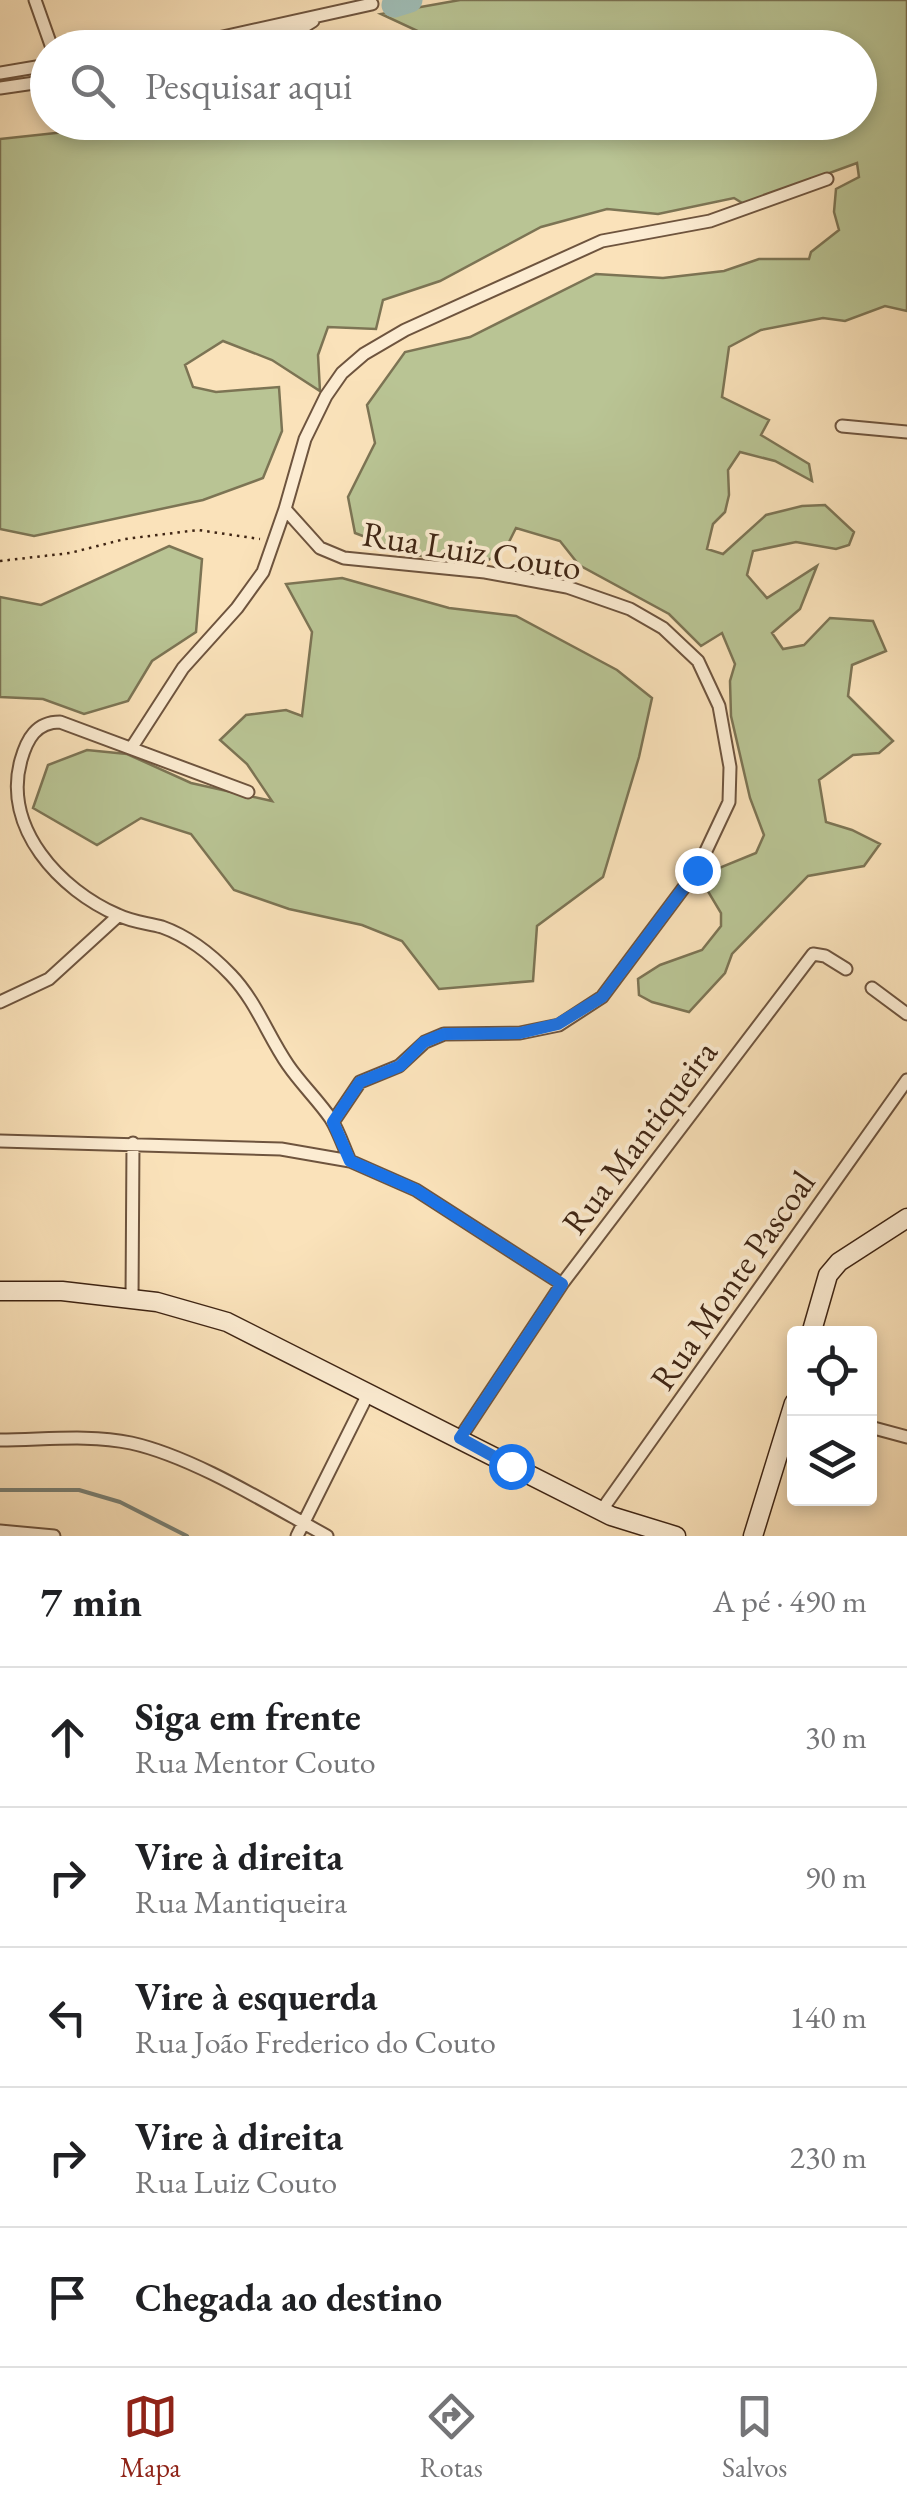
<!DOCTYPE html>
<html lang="pt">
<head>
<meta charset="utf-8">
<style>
	:root { --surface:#fff; --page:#f2f2f2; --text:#202124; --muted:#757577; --line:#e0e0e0; --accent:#8f2418 }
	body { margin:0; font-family:"EB Garamond",serif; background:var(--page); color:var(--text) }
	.controls { position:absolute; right:30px; bottom:30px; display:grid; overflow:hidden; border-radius:10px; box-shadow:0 5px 15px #0003 }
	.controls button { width:90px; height:90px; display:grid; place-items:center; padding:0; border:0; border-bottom:2px solid var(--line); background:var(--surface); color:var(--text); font:50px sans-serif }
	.stop { position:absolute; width:30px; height:30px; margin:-22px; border:8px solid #1a73e8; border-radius:50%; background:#fff }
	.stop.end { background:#1a73e8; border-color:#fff; box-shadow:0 2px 10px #0008 }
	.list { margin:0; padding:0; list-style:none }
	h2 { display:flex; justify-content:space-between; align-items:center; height:130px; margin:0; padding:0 40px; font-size:42px }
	h2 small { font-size:32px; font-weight:400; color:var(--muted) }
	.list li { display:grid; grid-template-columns:65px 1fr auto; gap:30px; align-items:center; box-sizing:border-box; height:140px; padding:0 40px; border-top:2px solid var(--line) }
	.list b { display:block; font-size:38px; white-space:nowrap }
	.list p { margin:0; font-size:32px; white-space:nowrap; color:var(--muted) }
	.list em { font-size:32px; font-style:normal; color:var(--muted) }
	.icon { flex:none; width:55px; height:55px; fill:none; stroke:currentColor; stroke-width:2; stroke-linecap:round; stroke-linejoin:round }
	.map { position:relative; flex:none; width:907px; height:1536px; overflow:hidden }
	.search { position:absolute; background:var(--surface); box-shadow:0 5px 15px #0003; left:30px; right:30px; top:30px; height:110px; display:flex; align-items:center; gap:25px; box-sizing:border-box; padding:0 35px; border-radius:55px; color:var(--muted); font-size:38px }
	.sheet { height:830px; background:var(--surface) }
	nav { display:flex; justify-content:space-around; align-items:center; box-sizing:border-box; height:140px; border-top:2px solid var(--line); background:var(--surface); font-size:28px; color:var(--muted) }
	nav a { display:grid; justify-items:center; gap:5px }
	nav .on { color:var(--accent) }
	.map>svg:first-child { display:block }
	.green { fill:#b9c494; stroke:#7c7454; stroke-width:2.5 }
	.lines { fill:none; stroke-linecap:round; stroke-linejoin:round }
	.stream { stroke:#798075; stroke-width:4 }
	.river { stroke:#9fbdb6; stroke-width:25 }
	.street-casing { stroke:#6e543e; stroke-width:15 }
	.secondary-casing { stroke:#3f2514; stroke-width:21 }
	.path { stroke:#3f2514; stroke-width:2.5; stroke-dasharray:2.5 5; stroke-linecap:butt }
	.street { stroke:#fcecd2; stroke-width:11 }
	.secondary { stroke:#fcecd2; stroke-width:18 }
	.route { stroke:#1a73e8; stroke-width:12 }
	.labels { text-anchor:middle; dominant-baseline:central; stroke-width:8; stroke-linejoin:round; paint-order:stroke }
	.street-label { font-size:35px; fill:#3f2514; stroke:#fcecd2 }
</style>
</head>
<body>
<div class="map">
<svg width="907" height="1536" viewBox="0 0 907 1536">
	<rect width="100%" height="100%" fill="#fae2ba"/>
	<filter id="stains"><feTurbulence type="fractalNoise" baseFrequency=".002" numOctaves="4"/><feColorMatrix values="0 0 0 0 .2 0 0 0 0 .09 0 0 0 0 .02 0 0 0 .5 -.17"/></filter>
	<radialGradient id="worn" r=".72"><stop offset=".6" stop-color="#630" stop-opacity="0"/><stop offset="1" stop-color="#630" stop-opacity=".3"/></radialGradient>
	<path class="green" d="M460 0H907V311L885 306 845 321 823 318 761 330 729 347 722 397 769 420 761 435 809 464 812 481 775 461 740 452 728 470 729 495 725 512 713 524 707 549 723 554 766 515 802 506 825 505 854 532 849 545 836 549 796 542 753 551 747 575 767 598 817 566 800 609 772 633 783 649 804 645 830 618 873 621 886 651 852 665 848 696 893 741 879 753 853 755 819 780 826 822 852 830 880 844 864 866 808 876 732 954 725 973 689 1012 652 1002 639 995 638 979 660 965 702 950 721 926V913L703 883 719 868 756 853 764 835 750 798 731 716 730 681 735 664 722 633 701 646 669 614 579 565 560 541 516 528 506 548 484 563 412 555 355 533 348 497 375 443 367 405 405 352 470 337 596 274 663 278 724 271 759 259H809L811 252 839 230 834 212 836 189 859 177 857 163 744 204 734 198 658 214 607 209 541 227 440 281 383 300 376 329 328 327 318 355 320 391 272 360 223 341 185 365 193 387 216 392 279 387 282 431 263 478 203 500 34 536 0 529V139L158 122H860V48L435 47 422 33 381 14Z
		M169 546 202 559 196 632 152 661 128 701 84 714 43 699 0 697V597L41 605Z
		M342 578 449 608 516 616 617 670 652 698 639 757 603 877 537 926 533 981 439 989 402 941 362 925 289 909 234 890 191 834 141 818 97 845 33 808 48 765 87 750 127 754 191 783 272 801 247 764 220 740 246 715 286 710 302 716 312 632 286 584Z"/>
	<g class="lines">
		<path class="stream" d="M0 1490H79L120 1502 187 1536"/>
		<path class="river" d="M394 5 410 0"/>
		<defs>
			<path id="street" d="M35 0 52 48
				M173 48 372 4
				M232 48 297 31 313 21
				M0 73 48 65
				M0 88 48 81
				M842 426 907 432
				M132 747 183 668 237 608 263 572 285 509
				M248 792 60 722C36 722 27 739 21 760 2 828 60 890 118 915 132 922 148 923 162 927 190 937 211 954 231 975 256 1001 268 1036 288 1065 301 1084 318 1100 331 1119 339 1132 344 1148 350 1161
				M872 988 907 1014
				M0 1002 49 979 118 916
				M333 1122 360 1082 399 1066 425 1042 444 1034 520 1033 559 1025 602 997 697 870 729 802 730 767 719 706 698 661 663 628 630 609 567 587 485 572 344 558 320 548 285 509 305 439 326 396 342 373 364 354 405 330 602 241 710 221 827 179
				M0 1141 281 1149 350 1161 416 1190 562 1284
				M132 1299 133 1143
				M870 1427 907 1437
				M460 1438 562 1284 813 954 825 956 846 969
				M0 1440C43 1440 89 1434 131 1443 194 1457 270 1505 327 1536
				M601 1511 907 1080
				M0 1531 54 1536
				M297 1536 369 1392"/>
			<path id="secondary" d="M0 1291H62L157 1302 227 1322 611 1516 676 1536
				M811 1334 828 1275 839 1262 907 1218
				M753 1536 794 1403"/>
		</defs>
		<use href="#street" class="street-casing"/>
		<use href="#secondary" class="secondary-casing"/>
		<path class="path" d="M0 561 70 553 125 539 198 530 260 539"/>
		<use href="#street" class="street"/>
		<use href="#secondary" class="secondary"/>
	</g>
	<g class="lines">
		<path class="route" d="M511 1466 460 1438 562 1284 416 1190 350 1161 333 1122 360 1082 400 1066 424 1042 444 1034 520 1033 558 1024 602 997 697 870"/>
	</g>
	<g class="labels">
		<g class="street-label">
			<text transform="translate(472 550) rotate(9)">Rua Luiz Couto</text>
			<text transform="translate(639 1137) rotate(-53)">Rua Mantiqueira</text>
			<text transform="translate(732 1280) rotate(-55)">Rua Monte Pascoal</text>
		</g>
	</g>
	<rect width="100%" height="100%" filter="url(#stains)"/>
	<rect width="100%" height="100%" fill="url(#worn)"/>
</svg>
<div class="controls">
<button><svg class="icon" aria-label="locate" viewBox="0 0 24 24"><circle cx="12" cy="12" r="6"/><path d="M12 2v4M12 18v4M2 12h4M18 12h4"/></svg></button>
<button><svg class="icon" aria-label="layers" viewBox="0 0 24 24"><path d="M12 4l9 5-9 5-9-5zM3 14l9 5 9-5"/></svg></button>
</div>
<div class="stop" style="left:511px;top:1466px"></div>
<div class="stop end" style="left:697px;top:870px"></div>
<div class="search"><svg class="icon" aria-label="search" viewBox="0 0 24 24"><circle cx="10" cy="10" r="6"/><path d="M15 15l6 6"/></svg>Pesquisar aqui</div>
</div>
<section class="sheet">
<h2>7 min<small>A pé · 490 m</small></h2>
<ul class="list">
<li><svg class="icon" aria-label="ahead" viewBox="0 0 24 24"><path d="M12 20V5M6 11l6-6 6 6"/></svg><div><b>Siga em frente</b><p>Rua Mentor Couto</p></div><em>30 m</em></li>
<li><svg class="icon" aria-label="right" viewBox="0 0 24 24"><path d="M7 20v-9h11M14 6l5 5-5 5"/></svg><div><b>Vire à direita</b><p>Rua Mantiqueira</p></div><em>90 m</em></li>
<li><svg class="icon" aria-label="left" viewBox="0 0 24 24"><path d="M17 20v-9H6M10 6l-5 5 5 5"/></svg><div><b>Vire à esquerda</b><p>Rua João Frederico do Couto</p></div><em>140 m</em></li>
<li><svg class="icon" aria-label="right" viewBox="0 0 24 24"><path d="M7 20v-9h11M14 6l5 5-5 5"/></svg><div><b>Vire à direita</b><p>Rua Luiz Couto</p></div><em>230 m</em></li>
<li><svg class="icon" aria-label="arrive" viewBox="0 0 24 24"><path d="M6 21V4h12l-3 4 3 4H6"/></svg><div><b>Chegada ao destino</b></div></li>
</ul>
</section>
<nav>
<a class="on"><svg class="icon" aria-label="map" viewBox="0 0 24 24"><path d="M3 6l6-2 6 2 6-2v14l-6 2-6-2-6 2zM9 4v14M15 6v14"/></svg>Mapa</a>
<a><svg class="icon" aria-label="directions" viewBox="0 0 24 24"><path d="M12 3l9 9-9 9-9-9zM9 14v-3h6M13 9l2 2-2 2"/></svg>Rotas</a>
<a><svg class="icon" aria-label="saved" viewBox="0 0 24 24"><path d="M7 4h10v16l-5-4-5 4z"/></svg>Salvos</a>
</nav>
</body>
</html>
